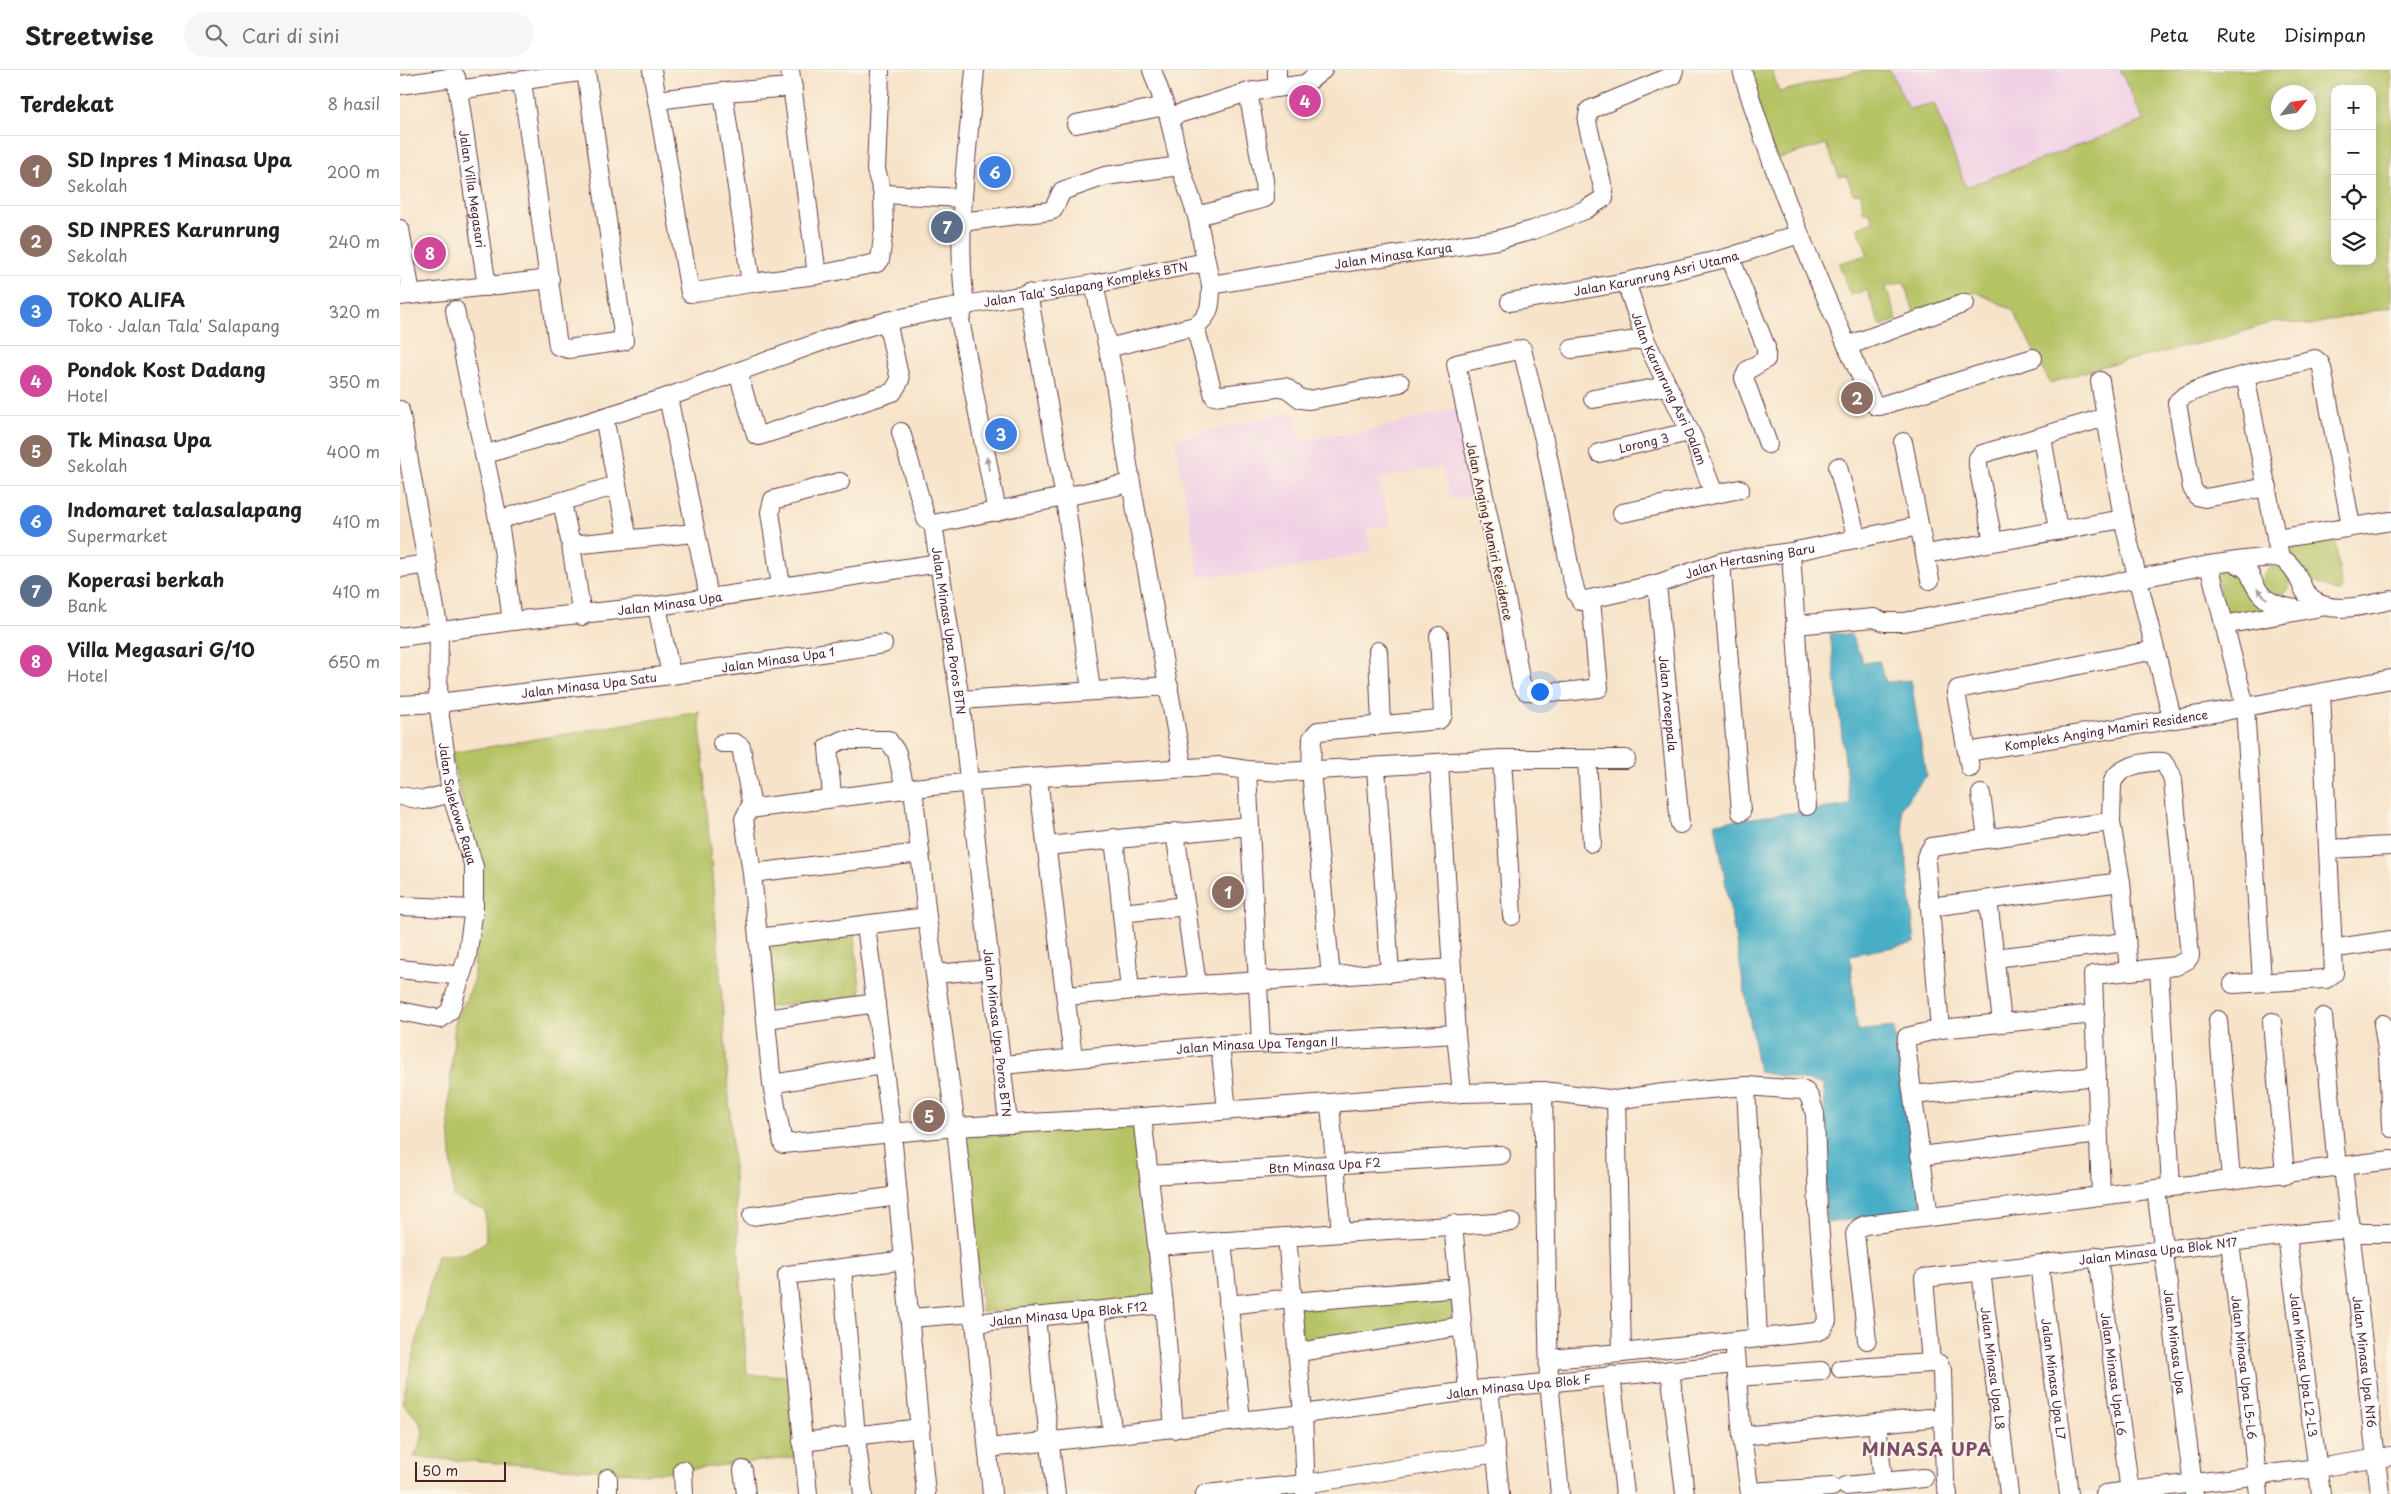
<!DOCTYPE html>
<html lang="id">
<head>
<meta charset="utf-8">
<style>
	:root { --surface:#fff; --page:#f6f6f6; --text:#222; --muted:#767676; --line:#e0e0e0; --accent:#0b8043 }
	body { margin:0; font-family:"Playpen Sans",sans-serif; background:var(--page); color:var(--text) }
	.controls { position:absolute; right:15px; top:15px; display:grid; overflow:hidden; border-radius:10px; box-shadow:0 2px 12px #0003 }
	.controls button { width:45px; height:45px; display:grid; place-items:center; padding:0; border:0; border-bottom:1px solid var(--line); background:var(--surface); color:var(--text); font:25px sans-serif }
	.compass { position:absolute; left:1871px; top:15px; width:45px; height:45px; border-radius:50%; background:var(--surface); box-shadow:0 2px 12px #0003; rotate:60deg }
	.scale { position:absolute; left:15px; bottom:12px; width:91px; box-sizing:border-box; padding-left:5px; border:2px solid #4a1f2b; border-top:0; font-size:14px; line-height:18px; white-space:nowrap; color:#4a1f2b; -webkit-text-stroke:4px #fcf5e5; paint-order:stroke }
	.you { position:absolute; left:1139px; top:621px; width:18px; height:18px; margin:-12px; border:4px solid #fff; border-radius:50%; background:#1a73e8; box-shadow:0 0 0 8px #1a73e833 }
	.badge { display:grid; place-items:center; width:32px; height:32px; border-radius:50%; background:var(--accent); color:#fff; font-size:16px; font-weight:700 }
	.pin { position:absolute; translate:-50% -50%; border:2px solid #fff; box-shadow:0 1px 5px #0006 }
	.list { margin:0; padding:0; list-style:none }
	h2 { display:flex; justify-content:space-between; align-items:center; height:65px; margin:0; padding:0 20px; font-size:21px }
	h2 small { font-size:16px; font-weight:400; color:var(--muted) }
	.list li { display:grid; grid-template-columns:32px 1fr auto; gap:15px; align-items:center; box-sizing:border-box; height:70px; padding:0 20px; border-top:1px solid var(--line) }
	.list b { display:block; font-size:19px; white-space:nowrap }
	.list p { margin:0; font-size:16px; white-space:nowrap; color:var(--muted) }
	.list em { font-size:16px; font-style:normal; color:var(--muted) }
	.icon { flex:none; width:28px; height:28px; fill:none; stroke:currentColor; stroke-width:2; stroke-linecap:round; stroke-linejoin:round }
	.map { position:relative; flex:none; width:1991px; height:1424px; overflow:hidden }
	header { display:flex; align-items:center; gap:30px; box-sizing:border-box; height:70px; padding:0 25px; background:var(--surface); border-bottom:1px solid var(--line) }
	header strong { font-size:24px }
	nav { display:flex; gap:28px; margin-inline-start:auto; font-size:18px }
	.search { width:350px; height:45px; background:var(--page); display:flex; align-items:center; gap:12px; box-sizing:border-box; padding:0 18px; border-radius:28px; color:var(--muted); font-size:19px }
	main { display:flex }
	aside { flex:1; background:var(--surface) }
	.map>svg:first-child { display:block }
	.built { fill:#f0d0e5 }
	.green { fill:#b5c365; stroke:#807148; fill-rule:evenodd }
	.water { fill:#46aec6; stroke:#486678 }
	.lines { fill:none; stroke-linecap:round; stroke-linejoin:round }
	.minor-casing { stroke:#643c43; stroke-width:20 }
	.minor { stroke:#fff; stroke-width:18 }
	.oneway { fill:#ae9aa0 }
	.labels { text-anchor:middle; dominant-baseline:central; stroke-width:4; stroke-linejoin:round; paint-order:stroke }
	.street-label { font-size:12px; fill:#4a1f2b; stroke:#fcf5e5 }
	.district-label { font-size:18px; font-weight:bold; letter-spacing:1px; fill:#7d4e69; stroke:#fcf5e5 }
</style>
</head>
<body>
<header>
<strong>Streetwise</strong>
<div class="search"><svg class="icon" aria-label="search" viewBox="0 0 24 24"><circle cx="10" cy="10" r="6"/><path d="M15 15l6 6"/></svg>Cari di sini</div>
<nav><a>Peta</a><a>Rute</a><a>Disimpan</a></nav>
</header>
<main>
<aside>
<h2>Terdekat<small>8 hasil</small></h2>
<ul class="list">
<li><span class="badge" style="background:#8d6e63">1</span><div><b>SD Inpres 1 Minasa Upa</b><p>Sekolah</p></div><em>200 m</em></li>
<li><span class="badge" style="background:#8d6e63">2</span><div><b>SD INPRES Karunrung</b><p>Sekolah</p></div><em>240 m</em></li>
<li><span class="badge" style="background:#3f7fe0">3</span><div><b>TOKO ALIFA</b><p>Toko · Jalan Tala' Salapang</p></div><em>320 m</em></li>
<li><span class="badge" style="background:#d1479c">4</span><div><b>Pondok Kost Dadang</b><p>Hotel</p></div><em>350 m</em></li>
<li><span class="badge" style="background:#8d6e63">5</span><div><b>Tk Minasa Upa</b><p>Sekolah</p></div><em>400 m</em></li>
<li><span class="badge" style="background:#3f7fe0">6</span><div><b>Indomaret talasalapang</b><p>Supermarket</p></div><em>410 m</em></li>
<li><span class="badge" style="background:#5c6f8a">7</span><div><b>Koperasi berkah</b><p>Bank</p></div><em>410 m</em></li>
<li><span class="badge" style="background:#d1479c">8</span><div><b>Villa Megasari G/10</b><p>Hotel</p></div><em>650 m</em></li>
</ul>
</aside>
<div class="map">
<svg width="1991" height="1424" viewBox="0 0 1991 1424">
	<rect width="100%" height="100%" fill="#fcf5e5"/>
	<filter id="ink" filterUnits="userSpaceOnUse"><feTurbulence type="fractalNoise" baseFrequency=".02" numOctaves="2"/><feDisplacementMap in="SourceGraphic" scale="10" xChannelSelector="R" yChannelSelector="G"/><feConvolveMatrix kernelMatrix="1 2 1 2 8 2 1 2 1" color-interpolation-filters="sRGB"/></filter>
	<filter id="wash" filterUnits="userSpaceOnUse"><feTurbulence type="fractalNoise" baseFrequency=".0096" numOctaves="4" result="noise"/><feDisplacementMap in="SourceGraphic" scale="20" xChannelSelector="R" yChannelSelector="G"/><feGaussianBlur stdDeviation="1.12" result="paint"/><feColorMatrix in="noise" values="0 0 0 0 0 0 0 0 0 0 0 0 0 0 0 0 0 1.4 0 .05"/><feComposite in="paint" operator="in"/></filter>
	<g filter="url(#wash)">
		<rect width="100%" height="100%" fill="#f6e3c9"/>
		<path class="built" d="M1490 0H1720L1744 51 1566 118 1534 33 1509 39Z
			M1055 338 1071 427 1050 429 1042 397 978 408 990 455 966 459 971 481 867 503 799 506 775 369 894 341 903 370 972 360Z"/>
		<path class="green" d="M1358 0H1372L1379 22 1465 0H1490L1509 39 1534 33 1566 117 1744 51 1720 0H1991V237L1910 255 1875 251 1823 268 1703 296 1650 313 1613 240 1576 222 1514 242 1504 212 1486 217 1497 250 1480 256 1467 220 1450 225 1439 193 1468 185 1457 157 1473 152 1470 143 1463 141 1461 123 1453 124 1447 106H1439L1426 74 1373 90 1344 4ZM1935 19H1972V191H1935ZM1878 22H1908V52H1878Z
			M1934 463 1942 521 1939 522 1909 509 1901 495 1886 483 1883 471Z
			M1862 511a14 14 0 1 1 28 0a14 14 0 1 1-28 0Z
			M1830 502 1845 509 1852 528 1863 537 1862 540 1824 544 1816 503Z
			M299 642 324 954 347 1305 387 1306 396 1387 247 1404 14 1387C29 1357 24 1355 2 1333L37 1185 64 1184 86 1172 85 1140 54 1128 48 1040 55 953 73 914 83 792 66 747 51 683Z
			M453 857 461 926 367 937 359 868Z
			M737 1055 757 1229 582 1242 564 1064Z
			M1049 1214 1053 1252 902 1278 896 1226Z"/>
		<path class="water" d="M1430 563 1451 565 1464 593 1479 591 1486 612 1511 610 1526 706 1501 738 1515 873 1450 885 1457 961 1494 957 1523 1140 1426 1153 1424 1014 1359 1002 1315 753 1450 735Z"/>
	</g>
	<g filter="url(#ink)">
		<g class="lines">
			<defs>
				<g id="minor">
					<path d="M252 0 290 223 351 213"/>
					<path d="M390 0 417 205"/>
					<path id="s1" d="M752 0 769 47 780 96 797 146 811 215 934 194 1097 170 1133 160 1185 140 1204 128V122L1187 52 1189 40 1272 6 1274 0"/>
					<path d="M877 0V18"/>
					<path d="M1342 0C1375 113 1422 221 1471 329L1476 336H1480L1633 288"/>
					<path d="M0 15 56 7 58 20 186 1 224 271 168 279 158 276 122 11"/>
					<path id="s2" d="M58 20 87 217"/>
					<path d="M323 22 393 17"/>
					<path d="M257 30 323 22 351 213 417 205 477 193 480 190 484 159 483 124 476 100 480 1"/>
					<path d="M769 47 848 22 905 14 923 0"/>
					<path d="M676 54 765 36"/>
					<path d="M483 124 563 128"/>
					<path d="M797 146 865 128 864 110 848 22"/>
					<path d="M561 152 650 141 653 140 662 121 705 106 780 96"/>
					<path d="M0 159 11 224"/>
					<path d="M1330 187 1366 277V289L1348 300 1344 308 1368 374"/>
					<path id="s3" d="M1226 212 1245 269 1293 368 1314 424"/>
					<path d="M811 215C811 233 811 246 795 256L814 326 885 317 901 329 909 330 1000 313"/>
					<path d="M628 223 665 428 691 620"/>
					<path d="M0 226 150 209"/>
					<path id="s4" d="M1110 232 1226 212 1330 187 1399 164"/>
					<path d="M565 235C555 157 568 78 575 0"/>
					<path d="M565 235 560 250 597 442"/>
					<path d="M55 240C68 310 83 380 98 449 105 483 107 518 112 551"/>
					<path d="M1447 276 1565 233"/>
					<path d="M708 278 795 256"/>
					<path d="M1172 279 1245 269"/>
					<path d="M338 302 356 365 359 366 493 322 500 310 487 251"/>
					<path d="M1845 305 1880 488"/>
					<path d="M1700 311 1723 449 1772 648"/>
					<path d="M1193 329 1267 316"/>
					<path id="s5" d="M0 340 39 561 38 633 51 723 74 797V839L67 887 50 941 40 949 0 941"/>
					<path d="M501 362 526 449 535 456"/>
					<path d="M1642 367 1658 460"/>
					<path d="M1503 372 1530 510"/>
					<path id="s6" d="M1199 383 1289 362"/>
					<path d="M84 385 268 327"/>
					<path d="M1438 397 1457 469"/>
					<path d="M731 413 783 698"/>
					<path d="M217 415 228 469"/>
					<path d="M1868 417 1805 428 1797 426 1792 418 1777 333C1786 315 1891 295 1915 289L1920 293 1922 298 1951 456"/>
					<path d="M162 432 171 475"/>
					<path d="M1222 443 1340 419"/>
					<path d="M98 450 217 415 204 347"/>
					<path id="s7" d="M535 456 534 460 560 630 608 1053"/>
					<path d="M535 456 538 453 731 413 714 307 694 214"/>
					<path d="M1876 469 1991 451"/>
					<path d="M1593 471 1578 396V388L1582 384 1706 347"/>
					<path d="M1391 482 1407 736"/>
					<path d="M1526 484 1723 449"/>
					<path d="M1321 492 1341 742"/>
					<path d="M1832 492C1857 501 1847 508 1860 523 1869 534 1883 537 1896 539"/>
					<path d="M1809 495 1845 636 1862 912"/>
					<path d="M0 498 28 494"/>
					<path id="s8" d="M1257 514 1280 754"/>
					<path d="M381 516 370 442 373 430 440 412"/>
					<path id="s9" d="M308 527 306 511 268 327 431 268 487 251 565 235 694 214 806 192"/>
					<path id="s10" d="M1191 529 1199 618 1165 622 1126 621 1121 614 1108 539 1056 294 1122 279 1147 382 1171 504 1176 523 1181 531 1257 514 1321 492 1391 482 1519 456"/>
					<path d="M182 546 171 475 295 463"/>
					<path d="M1395 555 1474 548 1484 552H1504L1809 495C1821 493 1875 485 1881 488 1893 494 1898 507 1903 518 1918 550 1966 535 1991 530"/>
					<path d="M1824 555 1926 536"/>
					<path id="s11" d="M0 567 112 551 257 536 539 493"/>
					<path d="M978 581 981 655"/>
					<path id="s12" d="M271 605 483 574"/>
					<path d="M1921 623 1928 779 1991 776"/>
					<path d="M560 630 769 616"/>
					<path id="s13" d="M0 635 38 633 271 605 257 536"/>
					<path d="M322 673H335L341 677 352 737"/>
					<path id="s14" d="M1567 682 1825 641 1991 609"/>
					<path d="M1102 689 1112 846"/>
					<path d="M1187 689 1192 773"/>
					<path d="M1039 694 1056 964 1062 1023"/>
					<path d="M976 698 990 903"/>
					<path d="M1570 698 1556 623 1558 619 1755 580"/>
					<path d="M847 700 861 973"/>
					<path d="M638 709 673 987"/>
					<path d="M505 719C610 707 715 703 820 696L847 700 885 702 1102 689H1226"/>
					<path d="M1581 724 1587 768"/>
					<path d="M0 726 24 730 51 723"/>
					<path d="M1711 752 1721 812"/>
					<path d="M775 762 797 915"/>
					<path d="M714 768 730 920"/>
					<path d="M647 776 849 756"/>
					<path d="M352 803 344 749 349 739 505 719 497 683 488 670H442L428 677 432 727"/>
					<path d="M1588 830 1602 952"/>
					<path d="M0 836 74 839"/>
					<path d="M1530 837 1526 792V787L1532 777 1652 759 1711 752 1712 715C1715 696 1747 691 1763 692L1771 704 1773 711 1790 886 1787 890 1776 896 1693 905 1701 1125"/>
					<path d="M722 843 786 836"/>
					<path d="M466 856 492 1063 383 1074 372 1014 358 868 527 847 513 718"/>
					<path d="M358 868 352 803 520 783"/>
					<path d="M1944 877 1991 870"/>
					<path d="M1595 888 1726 872"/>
					<path d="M1759 898 1771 1117"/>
					<path d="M0 899 62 906"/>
					<path d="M535 904 591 899"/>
					<path d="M931 907 911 701 912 668 918 661 1039 650 1043 645 1039 566"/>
					<path d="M1833 914 1926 909 1934 903 1928 779"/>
					<path d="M667 926 755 918 1052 898"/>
					<path d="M1923 947 1937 1098"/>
					<path d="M367 949 476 933"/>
					<path d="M1818 950 1831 1110"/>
					<path d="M1872 952 1885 1105"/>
					<path d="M1983 954 1988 986"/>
					<path d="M1540 959 1530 837 1721 812 1729 901"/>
					<path d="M820 975 827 1040"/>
					<path d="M1991 985 1988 986 1991 1058"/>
					<path id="s15" d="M602 995 820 975 933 971 1056 964"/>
					<path d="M372 1014 483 995"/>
					<path d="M1143 1021 1149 1312 1160 1424"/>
					<path d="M1513 1025 1697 1006"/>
					<path d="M1216 1030 1222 1283 1416 1262 1422 1259 1427 1251 1418 1140 1415 1044 1410 1028 1406 1022 1402 1020 1346 1016 1358 1268"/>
					<path d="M930 1034 941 1163 1111 1152"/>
					<path d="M742 1047 764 1234 774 1359"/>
					<path d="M1520 1086 1698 1064"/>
					<path id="s16" d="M1943 1097 1980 1424"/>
					<path id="s17" d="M749 1105 1101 1085"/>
					<path id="s18" d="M1756 1119 1794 1424"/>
					<path d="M352 1146 498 1126"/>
					<path d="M1529 1147 1506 976 1507 967 1540 959 1695 944"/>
					<path id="s19" d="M1887 1166 1921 1424"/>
					<path id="s20" d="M887 1167 903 1344 1084 1319 1335 1294"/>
					<path d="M822 1171 841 1350"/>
					<path id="s21" d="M1830 1172 1859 1424"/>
					<path d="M756 1176 941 1163"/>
					<path id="s22" d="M1698 1186 1730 1422"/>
					<path id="s23" d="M1639 1194 1669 1424"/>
					<path d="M442 1199 456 1367 463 1424"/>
					<path id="s24" d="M1581 1201 1609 1424"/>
					<path d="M1059 1218 1068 1321"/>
					<path d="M893 1232 1059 1218 1053 1154"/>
					<path d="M828 1235 892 1228"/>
					<path d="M695 1241 713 1365"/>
					<path d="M636 1246 642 1310 656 1424"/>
					<path d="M510 1248 573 1243"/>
					<path id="s25" d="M574 1253 764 1234"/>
					<path d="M1467 1270 1455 1164 1459 1158 1465 1155 1991 1090"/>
					<path d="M899 1282 1062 1256"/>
					<path d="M1335 1283 1342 1366 1350 1424"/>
					<path d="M1149 1289 1222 1283"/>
					<path d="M1441 1299 1531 1293"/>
					<path d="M1270 1300 1285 1424"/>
					<path d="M1211 1305 1225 1424"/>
					<path d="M1338 1307 1421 1301"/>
					<path d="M1089 1318 1100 1424"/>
					<path d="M1342 1366 1529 1348"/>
					<path d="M402 1372 521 1358"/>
					<path d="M588 1378 903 1344 906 1424"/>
					<path d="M283 1400 284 1424"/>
					<path d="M343 1400 346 1424"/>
					<path d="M1483 1412 1524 1408"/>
					<path d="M1446 1416 1483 1412 1477 1354"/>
					<path d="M1350 1422 1432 1417"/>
					<path d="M208 1424V1408"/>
					<path d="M408 1424 387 1205 505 1190"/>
					<path d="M526 1424 492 1063 556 1057 527 847"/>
					<path d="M592 1424 556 1057 742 1047 1062 1023 1143 1021 1216 1030 1263 1023 1346 1016"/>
					<path d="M805 1424 905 1414 1096 1383"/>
					<path id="s26" d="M1548 1424 1545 1411 1542 1300 1539 1294 1531 1293 1524 1208 1924 1161 1950 1159 1960 1163H1991"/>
					<path d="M1705 1424 1918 1398 1991 1386"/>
				</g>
			</defs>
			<use href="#minor" class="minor-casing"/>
			<use href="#minor" class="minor"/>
		</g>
		<defs><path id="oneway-solid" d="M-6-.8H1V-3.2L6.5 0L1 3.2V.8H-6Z" transform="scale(1.25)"/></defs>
		<g class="oneway">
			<use href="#oneway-solid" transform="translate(588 394) rotate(-101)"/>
			<use href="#oneway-solid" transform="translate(1862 524) rotate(-135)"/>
		</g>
	</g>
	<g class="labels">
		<g class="street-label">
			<text stroke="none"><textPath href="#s2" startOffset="100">Jalan Villa Megasari</textPath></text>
			<text stroke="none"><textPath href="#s1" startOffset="408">Jalan Minasa Karya</textPath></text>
			<text stroke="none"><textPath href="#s4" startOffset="149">Jalan Karunrung Asri Utama</textPath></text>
			<text stroke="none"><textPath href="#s9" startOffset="638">Jalan Tala' Salapang Kompleks BTN</textPath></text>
			<text stroke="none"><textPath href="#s3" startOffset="115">Jalan Karunrung Asri Dalam</textPath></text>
			<text stroke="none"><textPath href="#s6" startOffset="46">Lorong 3</textPath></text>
			<text transform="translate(1090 461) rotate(78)">Jalan Anging Mamiri Residence</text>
			<text stroke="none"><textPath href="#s10" startOffset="999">Jalan Hertasning Baru</textPath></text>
			<text stroke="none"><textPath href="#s11" startOffset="272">Jalan Minasa Upa</textPath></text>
			<text stroke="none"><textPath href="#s7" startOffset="106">Jalan Minasa Upa Poros BTN</textPath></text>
			<text stroke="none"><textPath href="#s12" startOffset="108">Jalan Minasa Upa 1</textPath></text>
			<text stroke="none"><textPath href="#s13" startOffset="190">Jalan Minasa Upa Satu</textPath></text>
			<text stroke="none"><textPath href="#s8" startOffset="120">Jalan Aroeppala</textPath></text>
			<text stroke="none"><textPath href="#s14" startOffset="141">Kompleks Anging Mamiri Residence</textPath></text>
			<text stroke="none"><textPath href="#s5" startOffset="399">Jalan Salekowa Raya</textPath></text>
			<text stroke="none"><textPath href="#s7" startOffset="511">Jalan Minasa Upa Poros BTN</textPath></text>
			<text stroke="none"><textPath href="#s15" startOffset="256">Jalan Minasa Upa Tengan II</textPath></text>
			<text stroke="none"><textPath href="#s17" startOffset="176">Btn Minasa Upa F2</textPath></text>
			<text stroke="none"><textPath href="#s26" startOffset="460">Jalan Minasa Upa Blok N17</textPath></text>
			<text stroke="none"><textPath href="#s25" startOffset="95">Jalan Minasa Upa Blok F12</textPath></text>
			<text stroke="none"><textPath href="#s18" startOffset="154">Jalan Minasa Upa</textPath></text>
			<text stroke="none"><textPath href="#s16" startOffset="196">Jalan Minasa Upa N16</textPath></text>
			<text stroke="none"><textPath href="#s19" startOffset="130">Jalan Minasa Upa L2-L3</textPath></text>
			<text stroke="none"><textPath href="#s24" startOffset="98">Jalan Minasa Upa L8</textPath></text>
			<text stroke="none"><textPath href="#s21" startOffset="126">Jalan Minasa Upa L5-L6</textPath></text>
			<text stroke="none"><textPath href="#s22" startOffset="119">Jalan Minasa Upa L6</textPath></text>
			<text stroke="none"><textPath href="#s23" startOffset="116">Jalan Minasa Upa L7</textPath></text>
			<text stroke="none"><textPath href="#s20" startOffset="395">Jalan Minasa Upa Blok F</textPath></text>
		</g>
		<g class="district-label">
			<text x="1527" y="1378">MINASA UPA</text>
		</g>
	</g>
</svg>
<div class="controls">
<button>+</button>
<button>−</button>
<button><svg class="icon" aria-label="locate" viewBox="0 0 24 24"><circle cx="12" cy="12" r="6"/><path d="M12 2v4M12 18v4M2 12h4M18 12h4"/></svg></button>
<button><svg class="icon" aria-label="layers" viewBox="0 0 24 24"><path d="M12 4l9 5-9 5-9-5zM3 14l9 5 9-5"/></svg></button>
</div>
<svg class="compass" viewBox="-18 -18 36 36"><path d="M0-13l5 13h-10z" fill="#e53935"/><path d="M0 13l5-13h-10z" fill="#767676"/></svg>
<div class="scale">50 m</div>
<div class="you"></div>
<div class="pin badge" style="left:828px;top:822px;background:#8d6e63">1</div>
<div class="pin badge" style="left:1457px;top:328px;background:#8d6e63">2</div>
<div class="pin badge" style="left:601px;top:364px;background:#3f7fe0">3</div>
<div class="pin badge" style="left:905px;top:31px;background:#d1479c">4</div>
<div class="pin badge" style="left:529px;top:1046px;background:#8d6e63">5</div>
<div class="pin badge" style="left:595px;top:102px;background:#3f7fe0">6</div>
<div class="pin badge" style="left:547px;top:157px;background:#5c6f8a">7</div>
<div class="pin badge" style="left:30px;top:183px;background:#d1479c">8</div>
</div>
</main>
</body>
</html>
